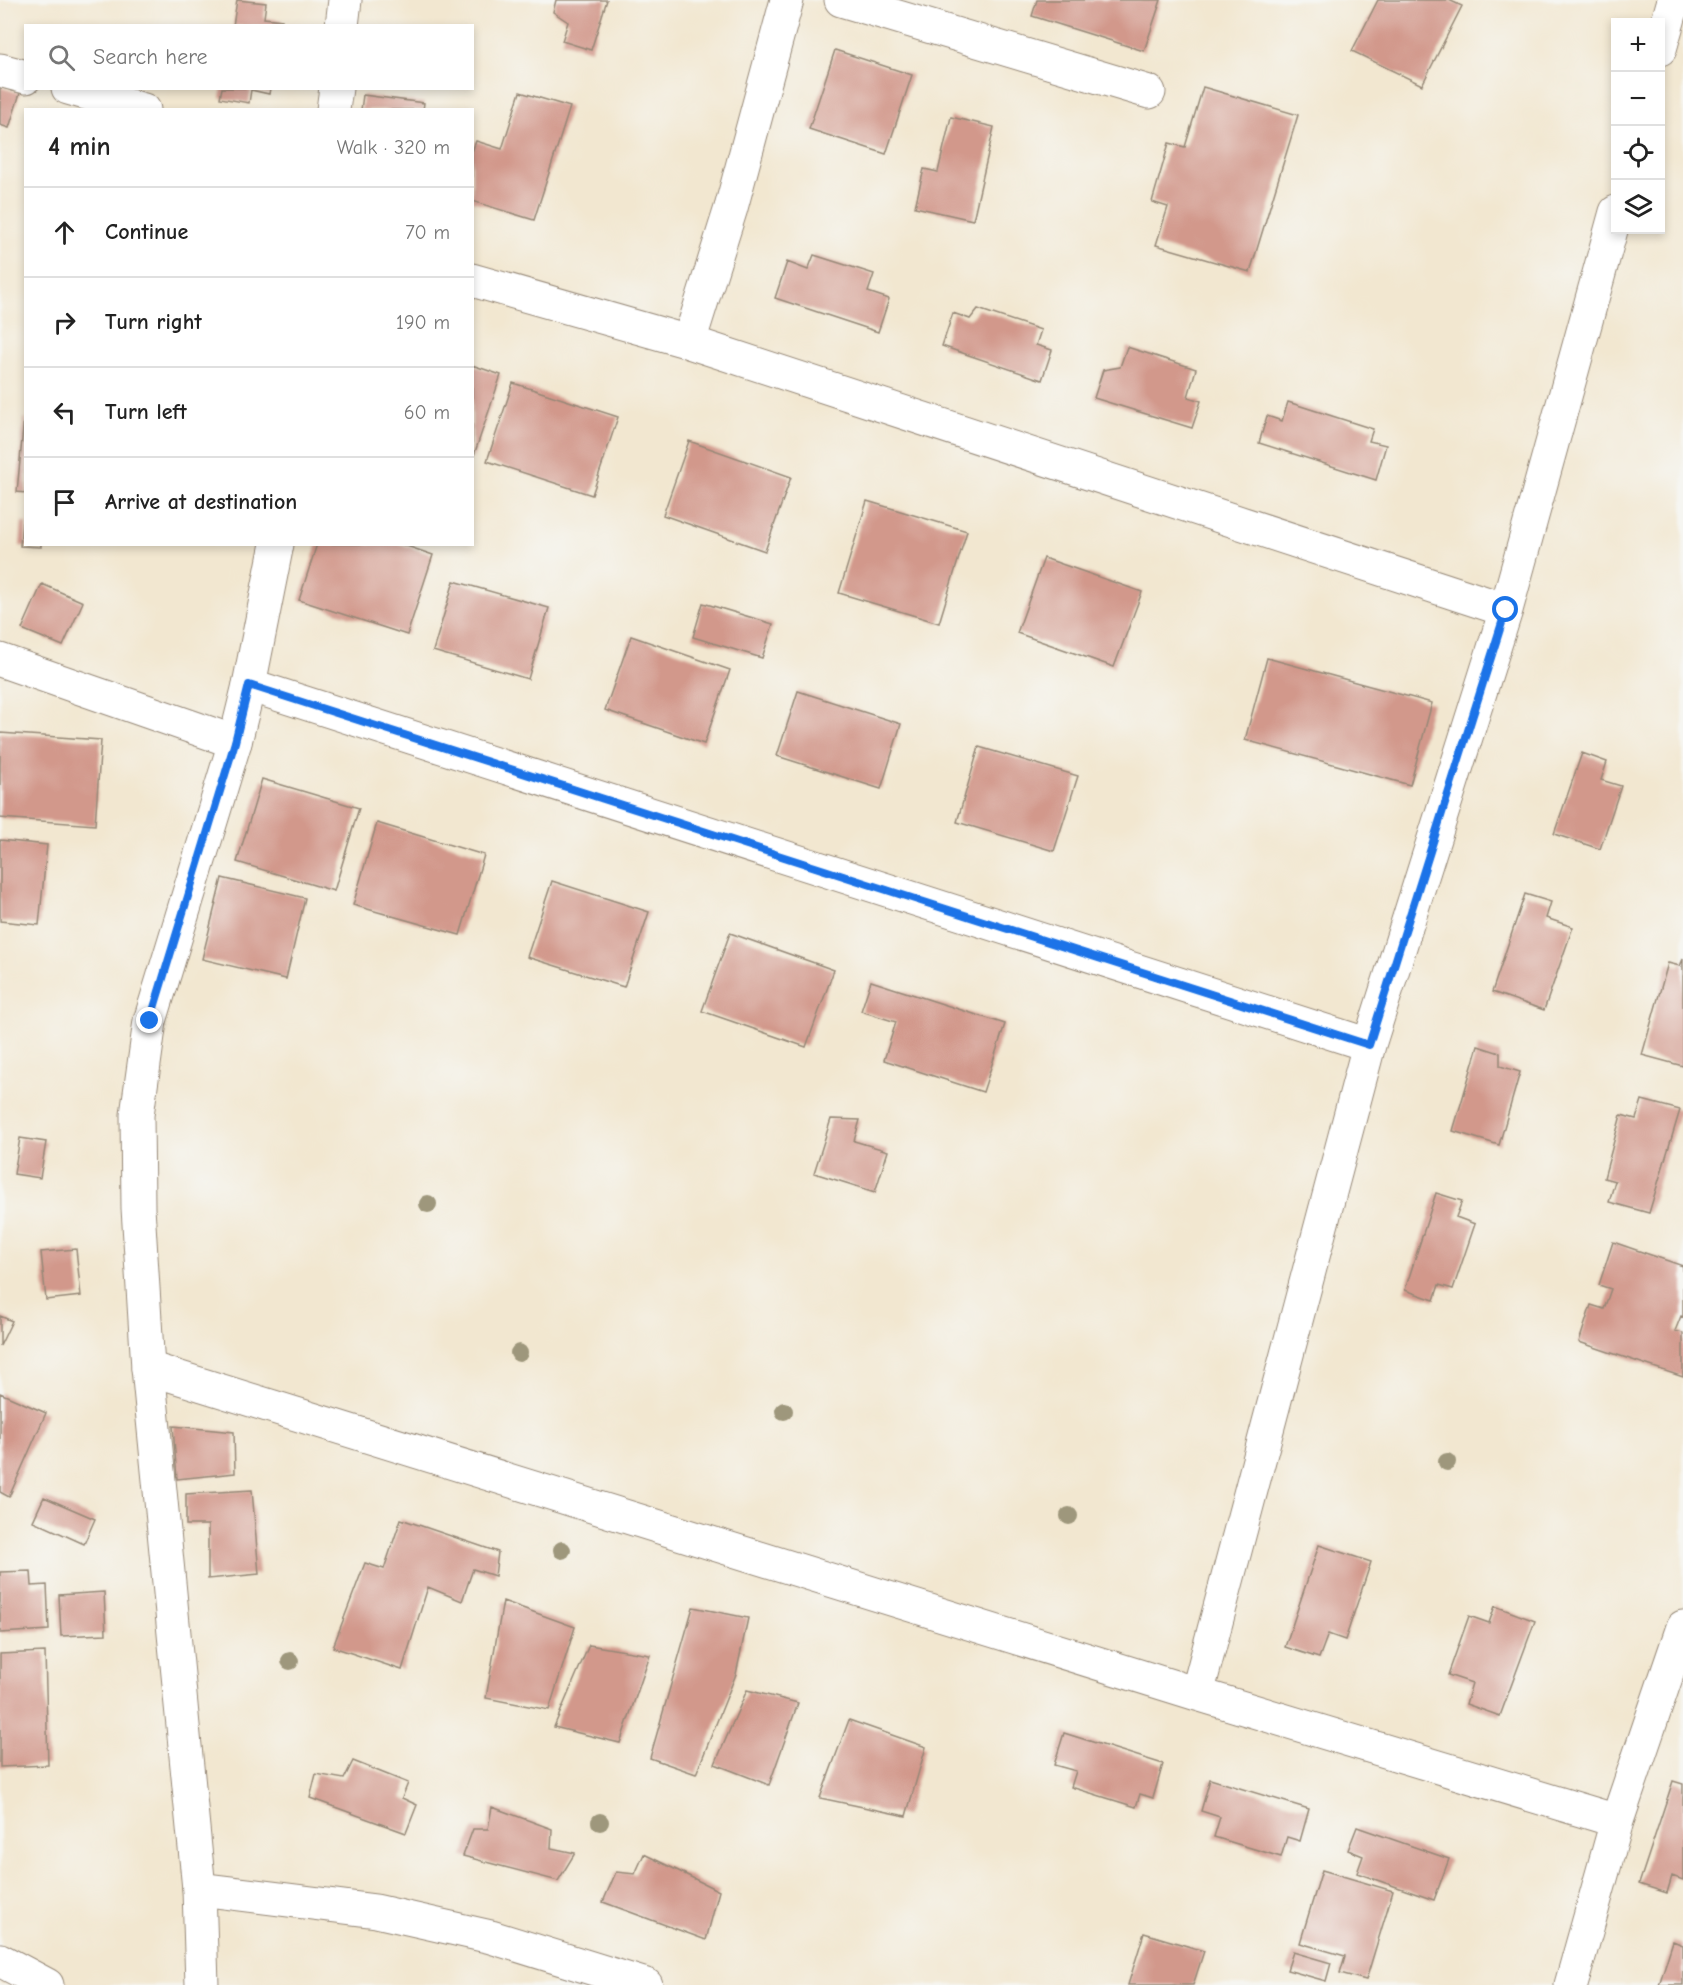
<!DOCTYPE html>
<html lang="en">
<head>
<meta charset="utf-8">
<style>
	:root { --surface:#fff; --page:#f2f2f2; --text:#222; --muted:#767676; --line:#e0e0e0 }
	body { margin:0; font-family:"Comic Neue",sans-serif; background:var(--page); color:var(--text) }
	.controls { position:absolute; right:18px; top:18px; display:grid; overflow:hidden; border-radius:0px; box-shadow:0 3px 9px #0003 }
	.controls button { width:54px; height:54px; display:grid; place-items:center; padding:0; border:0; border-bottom:2px solid var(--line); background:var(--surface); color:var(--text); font:30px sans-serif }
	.stop { position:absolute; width:18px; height:18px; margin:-14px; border:4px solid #1a73e8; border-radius:50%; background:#fff }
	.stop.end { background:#1a73e8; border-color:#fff; box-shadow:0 2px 6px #0008 }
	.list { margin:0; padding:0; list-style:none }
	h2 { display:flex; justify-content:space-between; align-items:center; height:78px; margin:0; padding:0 24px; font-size:26px }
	h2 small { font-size:20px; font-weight:400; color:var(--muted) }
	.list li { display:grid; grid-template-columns:39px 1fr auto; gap:18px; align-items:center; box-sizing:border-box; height:90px; padding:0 24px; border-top:2px solid var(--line) }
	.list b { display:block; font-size:22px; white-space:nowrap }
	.list em { font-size:20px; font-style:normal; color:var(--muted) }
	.icon { flex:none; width:33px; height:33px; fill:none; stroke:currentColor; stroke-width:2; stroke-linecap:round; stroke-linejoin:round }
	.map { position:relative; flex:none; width:1683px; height:1985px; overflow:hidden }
	.search { position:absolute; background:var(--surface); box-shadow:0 3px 9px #0003; left:24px; top:24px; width:450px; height:66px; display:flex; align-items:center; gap:15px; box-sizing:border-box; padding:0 21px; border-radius:0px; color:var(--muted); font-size:22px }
	.panel { position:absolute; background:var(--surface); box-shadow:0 3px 9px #0003; left:24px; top:108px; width:450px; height:438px; border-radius:0px }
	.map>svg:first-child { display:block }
	.building { fill:#d2988b }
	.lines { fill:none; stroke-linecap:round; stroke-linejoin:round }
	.street-casing { stroke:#968877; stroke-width:35 }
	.secondary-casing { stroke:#968877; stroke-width:35 }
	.highway-casing { stroke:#968877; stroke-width:35 }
	.street { stroke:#fff; stroke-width:33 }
	.secondary { stroke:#fff; stroke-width:33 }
	.highway { stroke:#fff; stroke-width:33 }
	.tree { fill:#9e977c }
	.route { stroke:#1a73e8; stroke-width:8 }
</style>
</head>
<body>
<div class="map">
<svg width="1683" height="1985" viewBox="0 0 1683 1985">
	<rect width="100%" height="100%" fill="#f6f6f2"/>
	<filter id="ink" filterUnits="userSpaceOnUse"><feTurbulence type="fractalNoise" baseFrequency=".0167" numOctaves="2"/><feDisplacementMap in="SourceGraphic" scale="12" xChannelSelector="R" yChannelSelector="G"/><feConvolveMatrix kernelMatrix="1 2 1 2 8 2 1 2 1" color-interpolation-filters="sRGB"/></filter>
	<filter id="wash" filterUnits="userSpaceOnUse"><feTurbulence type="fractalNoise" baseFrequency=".008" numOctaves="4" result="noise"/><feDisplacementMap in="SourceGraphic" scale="24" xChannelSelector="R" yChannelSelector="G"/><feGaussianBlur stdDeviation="1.35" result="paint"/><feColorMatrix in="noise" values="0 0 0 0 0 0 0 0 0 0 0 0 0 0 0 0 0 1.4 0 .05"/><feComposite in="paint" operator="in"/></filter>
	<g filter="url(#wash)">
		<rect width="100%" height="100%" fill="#f2e7d0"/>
		<g id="blocks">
			<path class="building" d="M237 0 266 3 264 18 282 20 281 26H233Z
				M556 0H607L591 50 562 41 568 22 553 12Z
				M1037 0H1161L1144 51 1032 16Z
				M1378 0H1449L1462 6 1422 85 1352 51Z
				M835 50 912 75 886 154 809 129Z
				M0 87 20 93 9 128 0 125Z
				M1203 87 1298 115 1250 272 1156 245 1168 207 1152 202 1169 143 1185 147Z
				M222 88H270L269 94 251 90 249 103 220 98Z
				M520 92 570 107 534 220 472 201V152L476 141 502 149Z
				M363 95 424 103 423 110H361Z
				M951 117 994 127 973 220 915 207 924 169 938 172Z
				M814 255 874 274 868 292 889 299 878 332 775 298 787 262 808 270Z
				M978 309 1041 330 1036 345 1052 350 1042 380 942 346 953 313 970 319Z
				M1127 347 1196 369 1188 397 1201 401 1192 428 1094 398 1103 370 1120 367Z
				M472 365 501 375 473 458H472Z
				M513 383 618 417 592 495 487 461Z
				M1288 402 1373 429 1369 441 1386 445 1376 480 1259 443 1267 416 1282 421Z
				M24 418H26V493L17 492Z
				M689 441 791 477 765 551 663 515Z
				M867 501 967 531 939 623 839 593Z
				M22 523H26V544H41V547L20 546Z
				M317 544H401L433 555 407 635 299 600Z
				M1044 558 1142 592 1114 667 1017 633Z
				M454 581 549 608 528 679 433 651Z
				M42 584 83 602 63 646 22 629Z
				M703 603 773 624 762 658 693 637Z
				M631 636 730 670 704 744 605 710Z
				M1267 658 1432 703 1410 785 1245 740Z
				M798 691 901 724 881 789 777 756Z
				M0 733 101 740 95 825 0 818Z
				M979 747 1078 776 1054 851 957 822Z
				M1582 753 1607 762 1601 780 1621 786 1600 849 1554 834Z
				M262 779 359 808 334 891 237 862Z
				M377 823 484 855 460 935 353 905Z
				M0 840 47 845 39 925 0 921Z
				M222 878 305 898 286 979 202 959Z
				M552 881 649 912 624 987 527 957Z
				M1525 894 1551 902 1546 918 1573 927 1544 1010 1492 992Z
				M730 933 834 970 806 1047 702 1011Z
				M1683 959V1066L1642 1055 1668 963 1680 966Z
				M871 981 1005 1024 983 1092 884 1060 896 1022 861 1011Z
				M1478 1046 1500 1053V1066L1520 1072 1499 1145 1453 1131Z
				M1642 1100 1680 1110 1649 1213 1609 1202 1615 1181 1604 1178 1621 1115 1636 1119Z
				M831 1119 860 1120 854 1141 888 1151 875 1192 814 1173Z
				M20 1138 46 1142 40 1178 14 1174Z
				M1436 1193 1462 1201 1456 1217 1475 1224 1453 1289 1439 1285 1434 1300 1405 1290Z
				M1613 1242 1683 1266V1317L1681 1316 1675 1331 1683 1333V1377L1579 1342 1591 1305 1604 1309 1611 1289 1599 1285Z
				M76 1249 81 1296 46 1300 41 1252Z
				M0 1316 12 1321 0 1346Z
				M0 1393 46 1413 9 1497 0 1492Z
				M173 1426 234 1432 235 1473 177 1479Z
				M252 1490 259 1574 208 1579V1525H186V1494Z
				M44 1497 95 1519 84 1544 33 1521Z
				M401 1519 498 1552 495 1576 473 1569 462 1601 428 1587 402 1670 333 1647 365 1563 384 1569Z
				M1319 1545 1371 1562 1345 1640 1328 1634 1319 1658 1285 1647Z
				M31 1571 32 1586 47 1585 49 1630 0 1633V1572Z
				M104 1592 106 1634 61 1636 59 1595Z
				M503 1601 575 1627 549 1710 486 1698Z
				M1495 1606 1535 1621 1500 1716 1466 1704 1472 1683 1448 1675 1469 1616 1489 1623Z
				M693 1607 748 1618 736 1674 696 1774 650 1758Z
				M589 1645 650 1655 620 1743 554 1727Z
				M45 1652 48 1765 0 1767V1654Z
				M747 1690 798 1703 769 1785 715 1764Z
				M849 1720 926 1747 906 1816 820 1798Z
				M1064 1733 1163 1764 1153 1798 1140 1794 1136 1807 1071 1787 1076 1771 1054 1765Z
				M353 1761 408 1783 402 1798 417 1805 406 1833 310 1798 316 1774 344 1779Z
				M1210 1779 1309 1809 1300 1841 1287 1837 1281 1857 1214 1837 1220 1817 1201 1811Z
				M1673 1781 1683 1784V1880L1672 1876 1667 1893 1639 1884Z
				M492 1807 552 1829 551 1848 575 1853 558 1881 463 1856 473 1829H488Z
				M1357 1827 1449 1859 1434 1900 1357 1873 1363 1856 1348 1850Z
				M644 1854 719 1891 706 1940 603 1902 616 1872 635 1874Z
				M1322 1870 1393 1891 1366 1980 1340 1973 1345 1956 1300 1943Z
				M1144 1933 1204 1951 1193 1985H1128Z
				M1673 1941 1683 1945V1985H1659Z
				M1293 1952 1331 1963 1326 1981 1287 1970Z"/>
		</g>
	</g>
	<g filter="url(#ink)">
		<use href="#blocks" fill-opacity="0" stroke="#968877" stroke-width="1.5"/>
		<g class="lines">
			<defs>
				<path id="street" d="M841 0 1149 92
					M1660 49 1674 0
					M0 70 26 77
					M68 88 144 110
					M472 280 689 342 1506 610
					M689 342 731 208 787 0
					M0 660 235 742
					M249 685 1369 1045
					M148 1368 1197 1694 1617 1821
					M1197 1694 1369 1045 1506 610 1616 212
					M199 1889 376 1911 491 1937 646 1985
					M1571 1985 1617 1821 1683 1627"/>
				<path id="secondary" d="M342 26 345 0
					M333 110 336 88
					M202 1985 199 1889 148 1368 138 1208 137 1115 150 1021 235 742 249 685 277 544"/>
				<path id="highway" d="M0 1960 47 1985"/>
			</defs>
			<use href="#street" class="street-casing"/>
			<use href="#secondary" class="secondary-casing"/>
			<use href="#highway" class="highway-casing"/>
			<use href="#street" class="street"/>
			<use href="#secondary" class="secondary"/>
			<use href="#highway" class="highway"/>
		</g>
		<g class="tree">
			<circle cx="428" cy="1204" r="9"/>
			<circle cx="519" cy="1353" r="9"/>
			<circle cx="784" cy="1411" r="9"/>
			<circle cx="1447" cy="1462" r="9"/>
			<circle cx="1069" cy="1516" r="9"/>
			<circle cx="562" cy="1550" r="9"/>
			<circle cx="290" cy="1661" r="9"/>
			<circle cx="600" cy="1822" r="9"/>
		</g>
	</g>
	<g class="lines" filter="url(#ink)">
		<path class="route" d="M150 1021 235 742 249 685 1369 1045 1506 610"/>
	</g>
</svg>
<div class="controls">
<button>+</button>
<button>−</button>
<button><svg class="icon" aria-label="locate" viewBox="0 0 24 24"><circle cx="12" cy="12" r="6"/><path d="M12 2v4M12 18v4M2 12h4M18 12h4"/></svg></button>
<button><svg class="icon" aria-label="layers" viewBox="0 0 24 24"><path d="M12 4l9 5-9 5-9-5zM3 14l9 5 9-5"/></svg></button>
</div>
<div class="stop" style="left:1506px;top:610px"></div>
<div class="stop end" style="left:150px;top:1021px"></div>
<div class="search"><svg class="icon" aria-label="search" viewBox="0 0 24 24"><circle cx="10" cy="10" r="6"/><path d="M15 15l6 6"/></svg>Search here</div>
<section class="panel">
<h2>4 min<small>Walk · 320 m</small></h2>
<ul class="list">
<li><svg class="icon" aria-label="ahead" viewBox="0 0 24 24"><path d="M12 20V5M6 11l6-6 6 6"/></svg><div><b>Continue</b></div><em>70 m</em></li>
<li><svg class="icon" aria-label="right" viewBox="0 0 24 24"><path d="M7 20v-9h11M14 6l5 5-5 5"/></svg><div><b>Turn right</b></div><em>190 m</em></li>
<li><svg class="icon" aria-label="left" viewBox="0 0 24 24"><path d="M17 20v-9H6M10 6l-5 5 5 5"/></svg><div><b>Turn left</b></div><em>60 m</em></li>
<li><svg class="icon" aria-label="arrive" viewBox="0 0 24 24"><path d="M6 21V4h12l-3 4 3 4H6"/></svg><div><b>Arrive at destination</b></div></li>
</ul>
</section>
</div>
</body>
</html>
